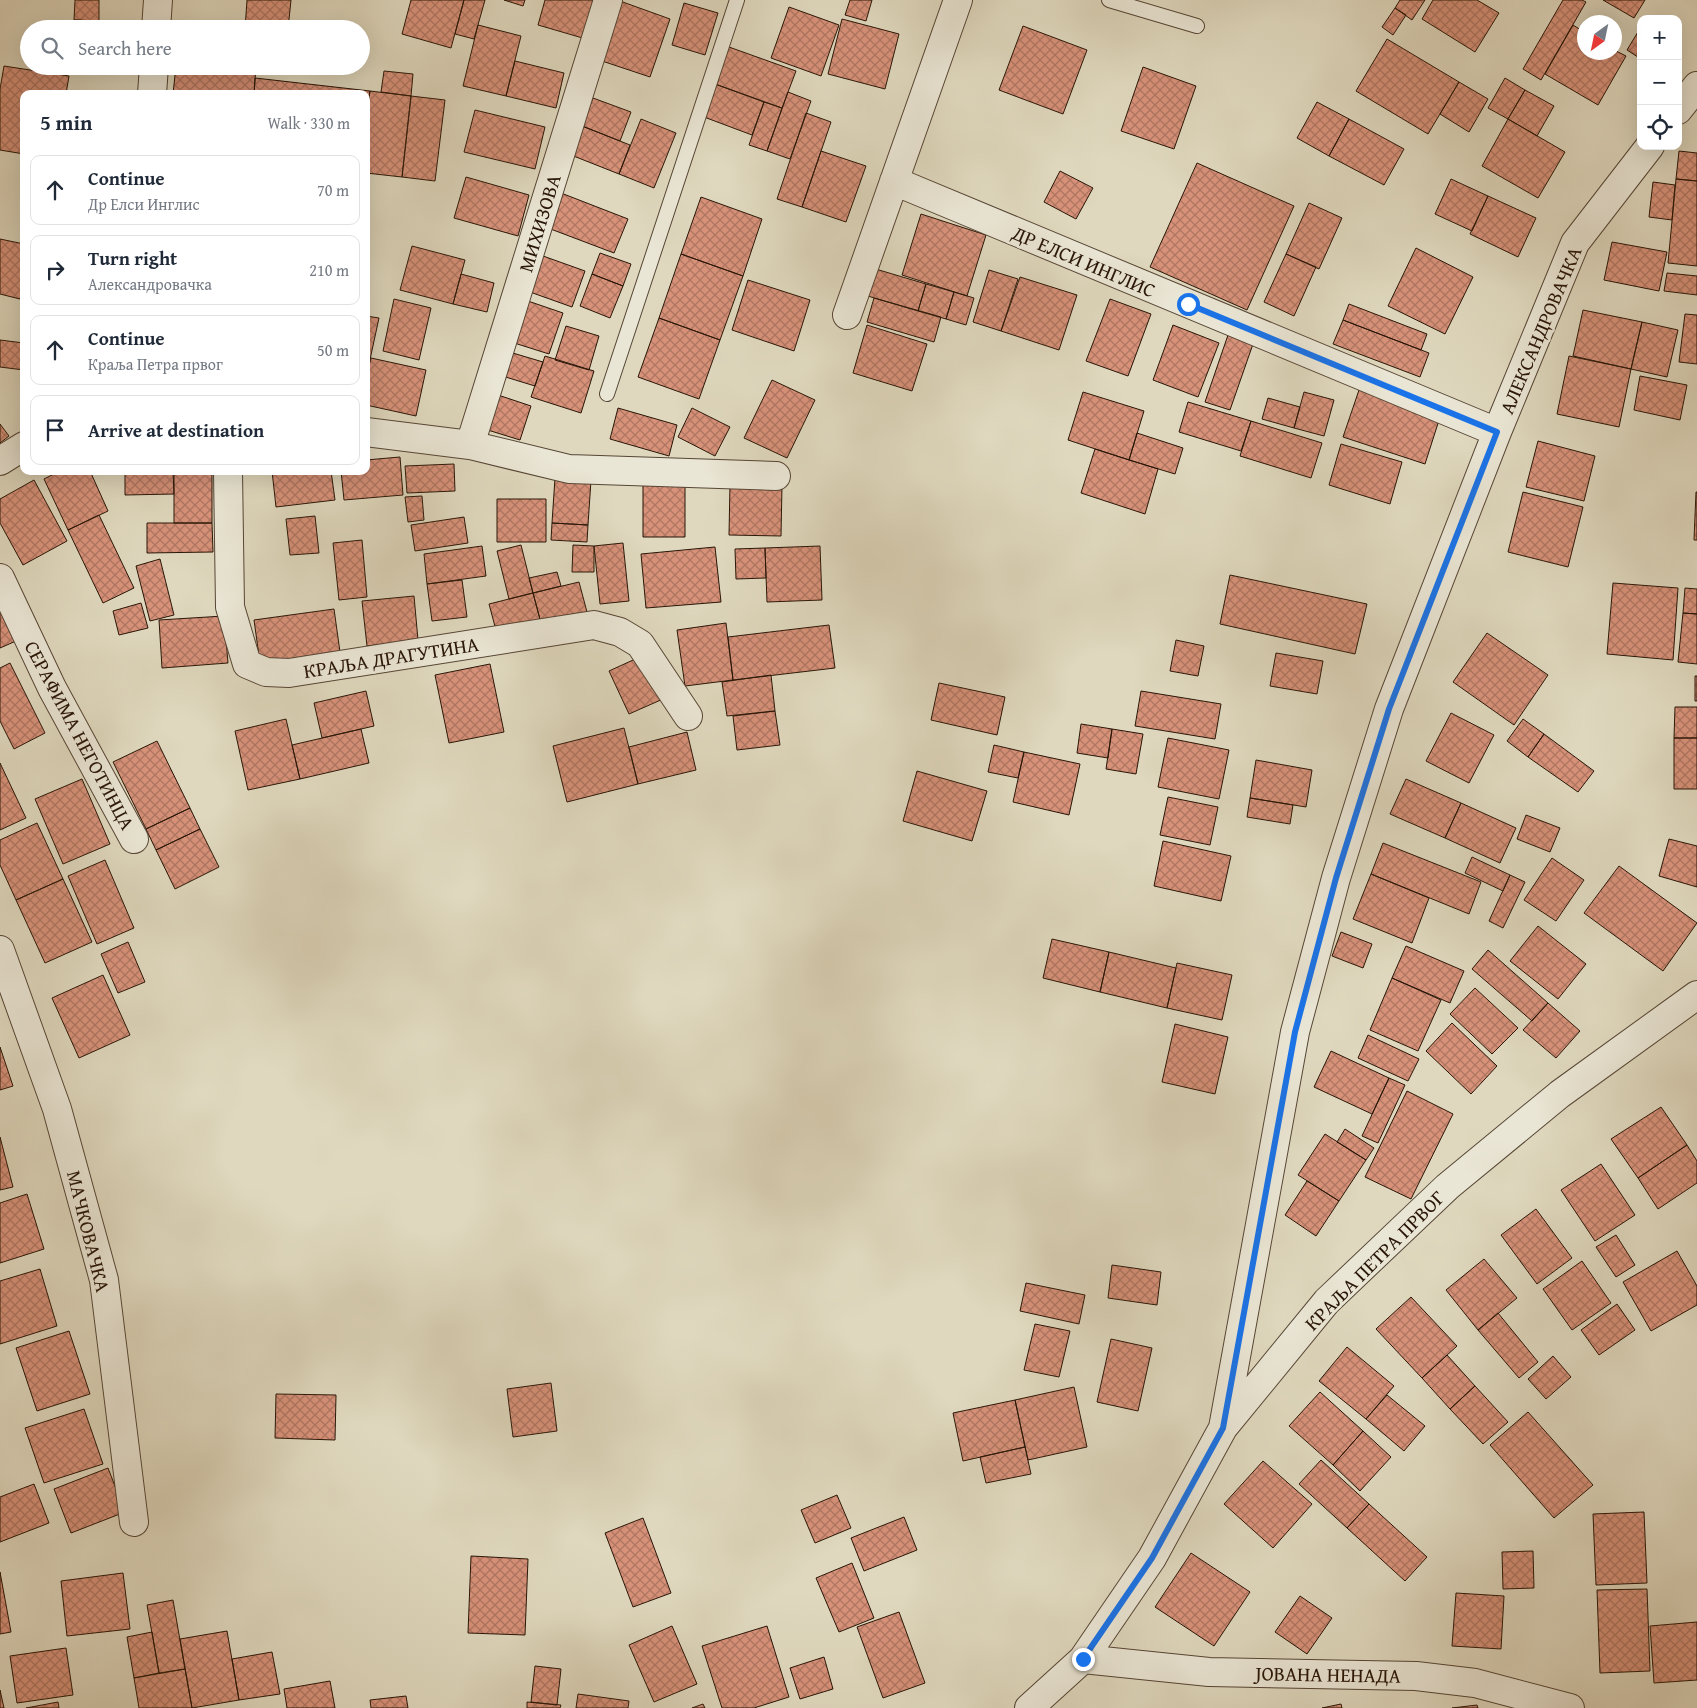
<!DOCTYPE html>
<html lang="en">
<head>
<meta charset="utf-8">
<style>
	:root { --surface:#fff; --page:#f2f2f3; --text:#1f2937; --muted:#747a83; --line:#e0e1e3 }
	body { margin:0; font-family:"Gentium Book Plus",serif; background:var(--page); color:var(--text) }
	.controls { position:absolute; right:15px; top:15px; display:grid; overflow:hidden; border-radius:10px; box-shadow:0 5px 20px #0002 }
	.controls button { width:45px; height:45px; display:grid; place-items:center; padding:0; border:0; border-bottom:1px solid var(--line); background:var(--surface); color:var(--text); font:25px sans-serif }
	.compass { position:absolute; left:1577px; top:15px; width:45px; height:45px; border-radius:50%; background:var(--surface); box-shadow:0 5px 20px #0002; rotate:213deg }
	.stop { position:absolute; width:15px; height:15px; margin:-11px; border:4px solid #1a73e8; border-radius:50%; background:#fff }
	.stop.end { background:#1a73e8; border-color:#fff; box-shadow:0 1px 5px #0008 }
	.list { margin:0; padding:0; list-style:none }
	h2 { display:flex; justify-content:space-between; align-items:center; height:65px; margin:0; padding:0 20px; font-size:21px }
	h2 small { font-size:16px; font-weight:400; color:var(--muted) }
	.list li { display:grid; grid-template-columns:32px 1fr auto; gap:15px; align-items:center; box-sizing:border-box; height:70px; margin:0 10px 10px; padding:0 10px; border:1px solid var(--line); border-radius:10px }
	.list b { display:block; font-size:19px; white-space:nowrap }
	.list p { margin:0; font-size:16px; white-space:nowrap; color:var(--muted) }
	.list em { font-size:16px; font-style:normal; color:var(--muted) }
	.icon { flex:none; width:28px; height:28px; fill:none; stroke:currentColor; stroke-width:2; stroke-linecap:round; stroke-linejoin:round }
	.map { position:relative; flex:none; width:1697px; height:1708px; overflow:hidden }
	.search { position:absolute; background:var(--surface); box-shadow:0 5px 20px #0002; left:20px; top:20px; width:350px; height:55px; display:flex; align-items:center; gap:12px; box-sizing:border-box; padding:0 18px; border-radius:28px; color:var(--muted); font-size:19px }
	.panel { position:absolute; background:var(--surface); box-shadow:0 5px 20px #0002; left:20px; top:90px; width:350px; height:385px; border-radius:10px }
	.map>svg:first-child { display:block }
	.building { fill:url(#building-cross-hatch); stroke:#291607 }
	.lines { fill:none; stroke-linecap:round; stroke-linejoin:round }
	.lane-casing { stroke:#564635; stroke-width:16 }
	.street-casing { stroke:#564635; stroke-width:30 }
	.lane { stroke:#eae6d5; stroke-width:14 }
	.street { stroke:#eae6d5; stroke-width:28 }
	.route { stroke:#1a73e8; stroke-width:6 }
	.labels { text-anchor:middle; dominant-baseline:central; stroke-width:5; stroke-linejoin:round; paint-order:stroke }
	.street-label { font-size:20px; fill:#291607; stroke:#eae6d5 }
</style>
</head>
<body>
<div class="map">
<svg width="1697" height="1708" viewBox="0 0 1697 1708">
	<defs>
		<pattern id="building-cross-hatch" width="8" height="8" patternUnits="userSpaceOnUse" patternTransform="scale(1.25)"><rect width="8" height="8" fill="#d8927a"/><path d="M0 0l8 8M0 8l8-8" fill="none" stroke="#af7662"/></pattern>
	</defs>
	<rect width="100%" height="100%" fill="#dfd8be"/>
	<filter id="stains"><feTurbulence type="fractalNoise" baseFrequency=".004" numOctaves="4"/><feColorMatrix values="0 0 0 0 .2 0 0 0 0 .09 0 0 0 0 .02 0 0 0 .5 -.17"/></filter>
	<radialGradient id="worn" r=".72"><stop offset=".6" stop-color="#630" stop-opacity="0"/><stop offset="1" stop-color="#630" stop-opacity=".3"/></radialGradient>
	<path class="building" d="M75 0H99V21L74 20Z
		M247 0H291L288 29H245Z
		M411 0H464L451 48 402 34Z
		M464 0H485L474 39 455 34Z
		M504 0H525L523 6Z
		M545 0H597L586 39 538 25Z
		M850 0H872L866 21 845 15Z
		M1400 0H1425L1412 20 1395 8Z
		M1433 0H1477L1499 13 1475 52 1422 19Z
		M1563 0H1582L1586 2 1541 80 1523 69Z
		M1603 0H1645L1634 18Z
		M620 1 670 19 650 77 599 60Z
		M684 3 718 13 705 55 672 45Z
		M789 7 839 25 821 76 771 58Z
		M1395 8 1406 15 1393 35 1382 27Z
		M842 19 899 34 885 89 828 74Z
		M74 20 131 22 130 29H73Z
		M478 25 521 36 506 96 463 86Z
		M1573 25 1584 32V52H1614V50L1626 56 1598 105 1545 74Z
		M1023 26 1087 50 1063 114 999 90Z
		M1641 27V59L1627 50Z
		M1387 39 1459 82 1428 134 1356 91Z
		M729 47 796 71 782 108 715 84Z
		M515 61 564 73 556 108 506 96Z
		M4 66 69 76 66 94H24V154L0 150V89Z
		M176 66 256 67 254 94H173Z
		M1143 67 1196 86 1174 149 1121 131Z
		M384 71 413 74 411 96 381 92Z
		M255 78 370 91 366 120V94H254Z
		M1505 78 1525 90 1508 119 1488 108Z
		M1459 82 1488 99 1469 132 1440 114Z
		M715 84 764 102 752 135 704 117Z
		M1525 90 1554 106 1537 136 1508 119Z
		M370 91 411 96 402 177 366 173V120Z
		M788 92 811 101 790 159 767 151Z
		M411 96 445 100 435 181 402 177Z
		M593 98 631 112 620 141 582 126Z
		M764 102 782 108 767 151 749 145Z
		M1317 102 1349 119 1329 156 1297 138Z
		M475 110 545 127 535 169 464 152Z
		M806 113 831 122 802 207 777 199Z
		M641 119 676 133 654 188 619 174Z
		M1349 119 1404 149 1384 185 1329 156Z
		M1508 119 1565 152 1538 198 1482 166Z
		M582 126 630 145 619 174 571 155Z
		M821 151 866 166 846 222 802 207Z
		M1679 151 1697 153V181L1676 179Z
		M1197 163 1294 206 1247 310 1150 267Z
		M1060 171 1093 188 1076 219 1044 202Z
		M466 177 529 195 518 236 454 218Z
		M1451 179 1488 196 1472 231 1435 214Z
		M1676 179 1697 181V266L1668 263Z
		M1653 182 1675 185 1672 220 1649 217Z
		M561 193 628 219 614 253 548 228Z
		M1488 196 1536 218 1518 257 1470 234Z
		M701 197 762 219 743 276 681 254Z
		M1309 203 1342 218 1319 269 1286 254Z
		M921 214 986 235 967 296 902 275Z
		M0 239 24 244V282L20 299 0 294Z
		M1612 242 1667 252 1659 291 1604 280Z
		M412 246 465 260 453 304 400 290Z
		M1416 248 1473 277 1445 334 1388 306Z
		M600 253 631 264 623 286 592 274Z
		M681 254 743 276 720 340 659 318Z
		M1286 254 1316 267 1294 316 1264 302Z
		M543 256 585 271 572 307 530 292Z
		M869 267 926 284 918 311 861 294Z
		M989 270 1018 279 1001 331 973 322Z
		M1667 273 1697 276V295L1664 291Z
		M461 274 494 283 487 312 453 304Z
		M592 274 623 286 610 318 580 306Z
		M1020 277 1077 295 1059 350 1001 331Z
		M748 280 810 300 794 351 732 330Z
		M926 284 954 292 946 319 918 311Z
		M954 292 974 298 966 325 946 319Z
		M874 298 941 317 934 342 867 322Z
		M394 299 431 308 419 360 383 351Z
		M522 299 563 313 549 354 508 341Z
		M1110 299 1151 314 1128 376 1086 361Z
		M1349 304 1427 334 1421 350 1343 320Z
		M1583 310 1642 322 1631 369 1573 356Z
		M1685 314 1697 315V364L1679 362Z
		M366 316 379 318 366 378Z
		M659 318 720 340 699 399 638 377Z
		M1343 320 1429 353 1420 377 1333 344Z
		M1642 322 1678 330 1667 377 1631 369Z
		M867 325 927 344 912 391 853 373Z
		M1173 325 1219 343 1198 397 1153 380Z
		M566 326 599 336 589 370 555 360Z
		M1228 335 1253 344 1230 410 1205 402Z
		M0 340 24 343V370L0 367Z
		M506 351 543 362 535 386 499 375Z
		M545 356 594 371 581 413 531 397Z
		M1569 356 1631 369 1619 427 1557 414Z
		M371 358 426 370 416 416 366 405V378Z
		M1640 376 1687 385 1680 420 1634 410Z
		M772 380 815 400 787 458 744 438Z
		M1359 390 1440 417 1425 464 1343 437Z
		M489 392 531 406 520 440 478 427Z
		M1083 392 1144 411 1129 460 1068 440Z
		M1304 392 1334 400 1324 436 1294 428Z
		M1268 398 1300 407 1294 428 1262 419Z
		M1188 402 1251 421 1241 451 1179 432Z
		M618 408 677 425 669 456 610 439Z
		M692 408 730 427 715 456 678 437Z
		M1251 421 1322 443 1311 478 1240 456Z
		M0 424 9 436 0 443Z
		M1137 433 1183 448 1175 474 1129 460Z
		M1538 441 1595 456 1584 501 1526 487Z
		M1341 444 1402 462 1390 504 1329 485Z
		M1095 449 1158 469 1145 514 1081 493Z
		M400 457 403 495 344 500 341 471H366V460Z
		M454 464 455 491 407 493 405 466Z
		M60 471H90L108 511 68 530 44 479Z
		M125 471H173L174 494 125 495Z
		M174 471H212V523H174Z
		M272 471H331L335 500 276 507Z
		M555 478 591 480 588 525 552 523Z
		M34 480 67 541 23 565 0 523V499Z
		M643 480H685V537H643Z
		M730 484 782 485 781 536 729 535Z
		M1523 492 1583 507 1568 567 1508 552Z
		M1696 492H1697V540H1694Z
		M422 496 424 520 408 522 405 497Z
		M497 499H546V542H497Z
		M99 515 134 588 103 603 68 530Z
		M315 516 319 553 290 555 286 519Z
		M464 517 468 543 415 551 411 525Z
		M147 523H212L213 552 147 553Z
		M552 523 588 525 587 542 551 540Z
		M362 540 367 597 339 600 333 543Z
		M623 543 629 601 600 604 594 546Z
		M521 545 533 593 509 599 497 551Z
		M573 545 594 546V572H572Z
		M482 546 486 576 427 584 424 554Z
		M820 546 822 600 767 602 765 548Z
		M715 547 721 602 646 608 641 554Z
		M765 548 766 578 736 579 735 549Z
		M160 559 174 615 150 621 136 566Z
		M557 572 561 586 533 593 529 578Z
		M1230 575 1367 604 1355 654 1220 624Z
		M462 580 467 617 432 621 427 584Z
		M579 582 587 612 541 623 533 593Z
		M1613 583 1678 588 1673 660 1607 654Z
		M1685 588 1697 589V614L1683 613Z
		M533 593 541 623 497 634 489 604Z
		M414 596 418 640 367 646 362 601Z
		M141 603 148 628 119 635 113 611Z
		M0 609 16 641 0 648Z
		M334 609 340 652 260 663 254 620Z
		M1683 613 1697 614V664L1678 662Z
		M224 616 228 663 162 668 159 620Z
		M726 623 733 680 685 686 677 630Z
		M829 625 835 668 733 680 728 637Z
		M1487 633 1548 675 1514 725 1453 682Z
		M1176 640 1204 646 1198 676 1170 671Z
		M1276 653 1323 661 1317 694 1270 686Z
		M644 655 663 699 629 714 609 671Z
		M10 663 45 733 14 749 0 721V668Z
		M490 664 504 732 449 743 435 675Z
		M771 675 775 711 727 716 722 682Z
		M1695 676H1697V701H1695Z
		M939 683 1005 697 997 735 931 720Z
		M366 691 374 726 322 738 314 703Z
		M1141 691 1221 704 1215 739 1135 726Z
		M1675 707H1697V738H1674Z
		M775 711 780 745 737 750 733 716Z
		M1451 713 1494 735 1469 783 1426 761Z
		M286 719 300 779 248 790 235 731Z
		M1523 719 1544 734 1528 757 1507 741Z
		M1081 724 1112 729 1108 758 1077 753Z
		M624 728 638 784 567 802 553 746Z
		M361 729 369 763 300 779 292 745Z
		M1112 729 1143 734 1136 774 1106 769Z
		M687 732 696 770 638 784 629 747Z
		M1544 734 1594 771 1578 792 1528 757Z
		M1168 738 1229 750 1219 799 1158 787Z
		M1674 738H1697V789H1674Z
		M157 741 190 808 146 829 113 762Z
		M994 745 1024 752 1018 778 988 772Z
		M1024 752 1080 764 1069 815 1013 802Z
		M1256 760 1312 770 1306 807 1250 798Z
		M0 763 26 818 0 830Z
		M917 771 987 791 972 841 903 821Z
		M82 779 110 844 63 864 35 799Z
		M1406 779 1461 803 1445 838 1390 814Z
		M1168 797 1218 807 1210 845 1160 835Z
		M1250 798 1293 805 1290 824 1247 817Z
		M1461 803 1516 828 1500 863 1445 838Z
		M190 808 200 829 156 850 146 829Z
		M1526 815 1560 828 1550 852 1517 839Z
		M37 823 63 879 16 900 0 865V840Z
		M200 829 219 867 175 889 156 850Z
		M1669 839 1697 846V887L1659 876Z
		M1163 841 1231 856 1221 901 1154 886Z
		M1383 843 1481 882 1469 914 1371 874Z
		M1472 857 1510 875 1503 891 1465 873Z
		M1552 858 1584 880 1556 921 1524 900Z
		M105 860 134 928 97 944 68 876Z
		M1619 866 1697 923 1663 971 1584 913Z
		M1371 874 1429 898 1412 943 1353 919Z
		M1510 875 1525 882 1503 928 1489 921Z
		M63 879 92 942 45 963 16 900Z
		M1538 926 1586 964 1558 999 1510 961Z
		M1341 932 1372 944 1363 968 1332 956Z
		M1052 939 1109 952 1100 992 1043 978Z
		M128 942 145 982 118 993 101 954Z
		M1406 946 1464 971 1450 1003 1392 978Z
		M1488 950 1548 1003 1532 1021 1472 969Z
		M1109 952 1176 968 1167 1008 1100 992Z
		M1177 963 1232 975 1222 1020 1167 1008Z
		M103 975 130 1035 79 1058 52 998Z
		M1392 978 1441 1000 1418 1051 1370 1030Z
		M1475 988 1518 1028 1492 1054 1450 1014Z
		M1548 1003 1580 1031 1556 1058 1523 1030Z
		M1452 1023 1497 1066 1471 1094 1426 1051Z
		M1175 1024 1228 1037 1215 1094 1162 1082Z
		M1368 1035 1419 1059 1408 1081 1358 1058Z
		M0 1047 13 1086 0 1090Z
		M1331 1051 1389 1078 1372 1114 1314 1087Z
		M1389 1078 1405 1085 1378 1143 1362 1136Z
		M1407 1091 1453 1114 1411 1199 1365 1177Z
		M1661 1107 1687 1145 1638 1178 1611 1139Z
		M1345 1129 1374 1148 1366 1160 1337 1142Z
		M1325 1134 1366 1160 1339 1201 1298 1175Z
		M0 1137 13 1187 0 1190Z
		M1687 1145 1697 1161V1183L1658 1209 1638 1178Z
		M1601 1164 1635 1215 1595 1241 1561 1190Z
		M1307 1181 1339 1201 1316 1236 1285 1215Z
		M27 1194 44 1249 0 1263V1203Z
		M1536 1209 1572 1258 1537 1284 1501 1235Z
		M1616 1235 1635 1265 1616 1277 1596 1247Z
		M1677 1251 1697 1286V1305L1651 1331 1623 1282Z
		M1484 1259 1517 1298 1478 1330 1446 1290Z
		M1582 1261 1611 1303 1572 1330 1543 1289Z
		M1112 1265 1161 1272 1157 1305 1108 1298Z
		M40 1269 57 1326 0 1344V1281Z
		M1026 1283 1085 1295 1079 1324 1020 1311Z
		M1411 1297 1457 1346 1422 1378 1376 1329Z
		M1617 1304 1635 1330 1599 1355 1581 1330Z
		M1498 1313 1538 1362 1519 1378 1478 1330Z
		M1035 1324 1070 1331 1059 1377 1024 1370Z
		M69 1331 90 1394 37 1411 16 1348Z
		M1111 1339 1152 1348 1138 1411 1097 1402Z
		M1347 1347 1394 1386 1366 1419 1319 1381Z
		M1447 1355 1475 1386 1450 1409 1422 1378Z
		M1553 1356 1571 1377 1546 1399 1528 1379Z
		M551 1383 557 1431 513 1437 507 1389Z
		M1475 1386 1508 1422 1483 1444 1450 1409Z
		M1074 1387 1087 1447 1028 1460 1015 1400Z
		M1320 1392 1363 1431 1333 1465 1289 1426Z
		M276 1394 336 1395 335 1440 275 1438Z
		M1387 1395 1425 1426 1404 1451 1366 1419Z
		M1015 1400 1025 1447 963 1461 953 1413Z
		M84 1409 103 1464 44 1483 25 1428Z
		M1528 1412 1593 1485 1554 1518 1490 1445Z
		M1363 1431 1391 1457 1360 1491 1333 1465Z
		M1025 1447 1031 1474 986 1483 980 1457Z
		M1321 1460 1369 1504 1347 1528 1299 1484Z
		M1263 1461 1312 1504 1273 1548 1224 1504Z
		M108 1468 125 1512 71 1533 54 1489Z
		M34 1484 49 1523 0 1542V1497Z
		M837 1495 851 1528 815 1543 801 1510Z
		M1369 1504 1427 1557 1405 1581 1347 1528Z
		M1644 1512 1647 1583 1596 1585 1593 1514Z
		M904 1517 917 1550 864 1571 851 1538Z
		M643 1518 671 1593 633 1607 605 1533Z
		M1533 1551 1534 1588 1503 1589 1502 1552Z
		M1191 1553 1250 1592 1214 1646 1155 1607Z
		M471 1556 528 1559 525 1635 468 1633Z
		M852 1563 874 1618 839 1632 816 1578Z
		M0 1572 11 1632 0 1634Z
		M123 1573 130 1629 67 1636 61 1581Z
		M1647 1589 1650 1671 1600 1673 1597 1590Z
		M1456 1593 1504 1596 1501 1649 1452 1646Z
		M1300 1596 1332 1618 1307 1654 1275 1632Z
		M173 1600 185 1669 159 1673 147 1605Z
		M899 1612 925 1683 883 1698 857 1627Z
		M1697 1622V1680L1654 1683 1650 1626Z
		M672 1626 697 1684 654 1702 629 1645Z
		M767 1626 789 1697 754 1708H722L702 1646Z
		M227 1631 239 1700 192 1708 180 1639Z
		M152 1632 159 1673 134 1678 127 1637Z
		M66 1648 73 1695 17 1703 10 1656Z
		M272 1652 280 1694 239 1700 232 1659Z
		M824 1657 833 1689 800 1699 790 1668Z
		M535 1666 561 1669 557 1705 531 1702Z
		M185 1669 192 1708H139L134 1678Z
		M330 1681 335 1708H287L284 1689Z
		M0 1690 4 1708H0Z
		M578 1694 629 1701 628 1708H576Z
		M406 1696 408 1708H371L370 1700Z
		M58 1702 59 1708H26Z
		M527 1702 561 1705 560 1708H527Z
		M703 1704 705 1708H692Z
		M1341 1704 1342 1708H1322Z
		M1477 1705 1478 1708H1452Z"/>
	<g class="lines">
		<defs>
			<path id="lane" d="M1109 0 1197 26
				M607 394 737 0"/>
			<path id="street" d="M156 29 158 0
				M152 94 154 66
				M1678 110 1697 86
				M894 181 1497 432
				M847 315 958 0
				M366 432 470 445 569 469 776 476
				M470 445 608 0
				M0 461 24 446
				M228 471 230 607 247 664 266 672 289 673 594 625 620 632 640 644 688 716
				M0 578 52 688 134 839
				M0 950 57 1109 104 1280 134 1522
				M1223 1428 1295 1032 1336 878 1389 709 1497 432 1575 243 1650 146
				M1083 1659 1209 1672 1416 1676 1475 1683 1570 1708
				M1029 1708 1083 1659 1152 1558 1223 1428 1327 1301 1447 1187 1560 1094 1697 995"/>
		</defs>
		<use href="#lane" class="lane-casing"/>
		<use href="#street" class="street-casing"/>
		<use href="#lane" class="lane"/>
		<use href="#street" class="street"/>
	</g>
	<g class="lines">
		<path class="route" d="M1083 1659 1152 1558 1223 1428 1295 1032 1336 878 1389 709 1497 432 1188 304"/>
	</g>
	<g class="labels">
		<g class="street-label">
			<text transform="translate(539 223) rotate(-73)">МИХИЗОВА</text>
			<text transform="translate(1084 261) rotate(23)">ДР ЕЛСИ ИНГЛИС</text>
			<text transform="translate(1540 330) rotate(-67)">АЛЕКСАНДРОВАЧКА</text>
			<text transform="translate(391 657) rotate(-9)">КРАЉА ДРАГУТИНА</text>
			<text transform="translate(80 735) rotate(62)">СЕРАФИМА НЕГОТИНЦА</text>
			<text transform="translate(89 1231) rotate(76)">МАЧКОВАЧКА</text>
			<text transform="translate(1374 1260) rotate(-45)">КРАЉА ПЕТРА ПРВОГ</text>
			<text transform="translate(1328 1674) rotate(1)">ЈОВАНА НЕНАДА</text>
		</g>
	</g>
	<rect width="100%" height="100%" filter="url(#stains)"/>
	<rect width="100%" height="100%" fill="url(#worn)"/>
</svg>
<div class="controls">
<button>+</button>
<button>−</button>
<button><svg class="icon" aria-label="locate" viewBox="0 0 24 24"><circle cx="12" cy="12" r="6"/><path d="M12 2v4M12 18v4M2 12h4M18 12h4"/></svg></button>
</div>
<svg class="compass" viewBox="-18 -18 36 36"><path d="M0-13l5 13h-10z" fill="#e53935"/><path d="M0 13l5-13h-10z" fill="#747a83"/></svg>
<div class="stop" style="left:1188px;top:304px"></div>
<div class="stop end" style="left:1083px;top:1659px"></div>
<div class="search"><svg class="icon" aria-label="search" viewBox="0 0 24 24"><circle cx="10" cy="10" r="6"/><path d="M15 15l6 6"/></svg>Search here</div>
<section class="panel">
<h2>5 min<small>Walk · 330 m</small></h2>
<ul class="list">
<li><svg class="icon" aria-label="ahead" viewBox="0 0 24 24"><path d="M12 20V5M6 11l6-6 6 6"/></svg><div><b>Continue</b><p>Др Елси Инглис</p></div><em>70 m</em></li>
<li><svg class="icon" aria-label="right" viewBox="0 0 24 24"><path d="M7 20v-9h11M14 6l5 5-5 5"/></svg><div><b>Turn right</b><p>Александровачка</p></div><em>210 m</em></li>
<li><svg class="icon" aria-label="ahead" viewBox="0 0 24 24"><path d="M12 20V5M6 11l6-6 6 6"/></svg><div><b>Continue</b><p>Краља Петра првог</p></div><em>50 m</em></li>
<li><svg class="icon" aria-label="arrive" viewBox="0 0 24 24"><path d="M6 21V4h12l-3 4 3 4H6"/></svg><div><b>Arrive at destination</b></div></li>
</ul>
</section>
</div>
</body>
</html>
